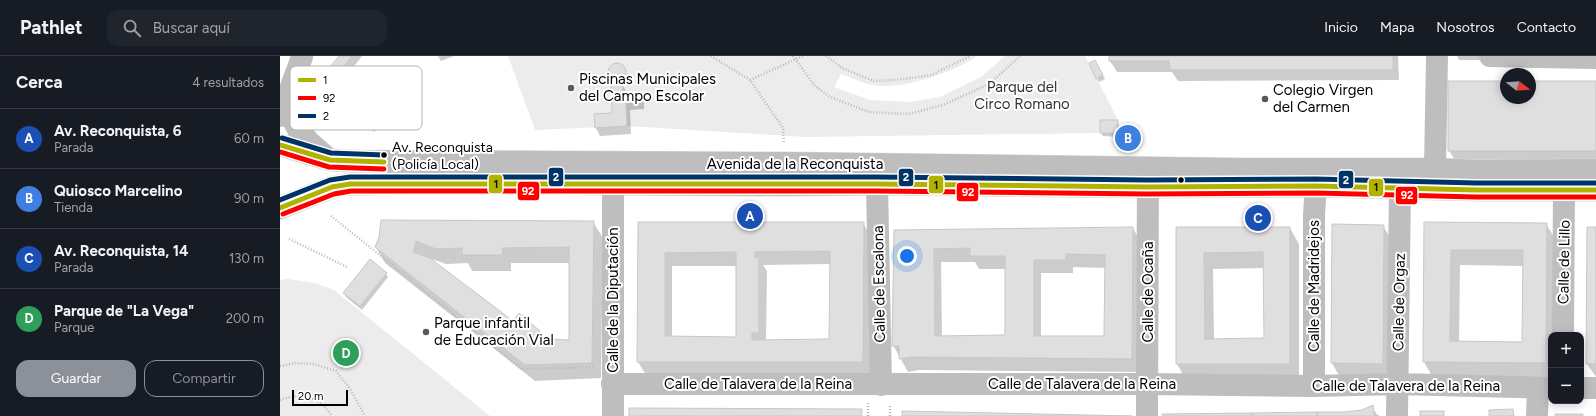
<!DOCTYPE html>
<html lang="es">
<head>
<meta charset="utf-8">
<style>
	:root { --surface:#171b24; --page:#20242c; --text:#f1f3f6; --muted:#9ea1a6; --line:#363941; --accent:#8c9099 }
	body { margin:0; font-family:Figtree,sans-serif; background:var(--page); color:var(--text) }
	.controls { position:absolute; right:12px; bottom:12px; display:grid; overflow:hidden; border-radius:8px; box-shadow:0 2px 10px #0003 }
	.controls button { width:36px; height:36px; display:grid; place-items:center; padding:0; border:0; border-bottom:1px solid var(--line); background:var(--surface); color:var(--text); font:20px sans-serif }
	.compass { position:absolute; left:1220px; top:12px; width:36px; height:36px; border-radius:50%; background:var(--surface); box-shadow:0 2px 10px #0003; rotate:107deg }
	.scale { position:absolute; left:12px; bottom:10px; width:56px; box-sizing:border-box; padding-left:4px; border:2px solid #000; border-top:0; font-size:11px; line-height:14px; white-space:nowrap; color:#000; -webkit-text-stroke:3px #fff; paint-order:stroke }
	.you { position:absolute; left:627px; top:200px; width:14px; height:14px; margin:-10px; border:3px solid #fff; border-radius:50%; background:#1a73e8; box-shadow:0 0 0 6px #1a73e833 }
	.badge { display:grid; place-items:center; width:26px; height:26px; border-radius:50%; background:var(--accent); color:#fff; font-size:13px; font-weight:700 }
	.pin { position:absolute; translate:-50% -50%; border:2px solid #fff; box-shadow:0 1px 4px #0006 }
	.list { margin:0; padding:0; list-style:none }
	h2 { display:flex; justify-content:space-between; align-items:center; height:52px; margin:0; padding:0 16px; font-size:17px }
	h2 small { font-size:13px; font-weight:400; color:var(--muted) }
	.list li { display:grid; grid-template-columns:26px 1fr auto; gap:12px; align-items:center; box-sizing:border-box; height:60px; padding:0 16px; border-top:1px solid var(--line) }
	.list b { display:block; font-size:15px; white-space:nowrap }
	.list p { margin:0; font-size:13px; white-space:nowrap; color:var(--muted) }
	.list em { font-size:13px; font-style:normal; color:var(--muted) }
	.actions { display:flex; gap:8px; padding:12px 16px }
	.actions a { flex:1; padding:9px 0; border:1px solid var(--accent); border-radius:12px; text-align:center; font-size:14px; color:var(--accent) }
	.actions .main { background:var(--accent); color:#fff }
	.icon { flex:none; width:22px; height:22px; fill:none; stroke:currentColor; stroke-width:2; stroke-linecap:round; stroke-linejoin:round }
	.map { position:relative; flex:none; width:1316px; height:360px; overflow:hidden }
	header { display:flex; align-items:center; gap:24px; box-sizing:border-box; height:56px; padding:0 20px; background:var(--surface); border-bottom:1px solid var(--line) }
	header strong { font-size:19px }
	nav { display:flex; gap:22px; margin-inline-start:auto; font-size:14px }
	.search { width:280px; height:36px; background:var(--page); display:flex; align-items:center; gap:10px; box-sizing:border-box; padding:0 14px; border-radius:12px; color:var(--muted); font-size:15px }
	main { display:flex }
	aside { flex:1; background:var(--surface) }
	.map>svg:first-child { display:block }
	.green { fill:#ececec }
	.shadow { fill:#0003; fill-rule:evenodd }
	.building { fill:#dfdfdf; stroke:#c7c7c7; fill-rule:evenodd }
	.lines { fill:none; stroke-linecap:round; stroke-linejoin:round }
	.major-casing { stroke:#dbdbdb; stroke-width:23 }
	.path { stroke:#b9b9b9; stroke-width:2.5; stroke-dasharray:1 2; stroke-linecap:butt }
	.minor { stroke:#bebebe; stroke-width:22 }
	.major { stroke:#bebebe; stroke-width:22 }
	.bus-1-casing { stroke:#fff; stroke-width:8 }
	.bus-2-casing { stroke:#fff; stroke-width:8 }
	.bus-3-casing { stroke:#fff; stroke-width:8 }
	.bus-1 { stroke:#b2b200; stroke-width:5 }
	.bus-2 { stroke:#f00; stroke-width:5 }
	.bus-3 { stroke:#003466; stroke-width:5 }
	.poi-dot { fill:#595959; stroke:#fff; stroke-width:1.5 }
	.bus-dot { fill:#000; stroke:#fff; stroke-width:1.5 }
	.labels { text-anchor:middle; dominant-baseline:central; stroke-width:4; stroke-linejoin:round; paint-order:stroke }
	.bus-label { font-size:14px; fill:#000; stroke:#fff; text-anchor:start }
	.poi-label { font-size:15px; fill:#000; stroke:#fff; text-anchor:start }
	.park-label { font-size:15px; fill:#333; stroke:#fff }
	.street-label { font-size:15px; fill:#000; stroke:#fff }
	.key { fill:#fff; stroke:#b2b2b2; stroke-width:1 }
	.key-label { font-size:11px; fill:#000 }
	.line-badge { stroke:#fff; stroke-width:1.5 }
	.badge-label { font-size:11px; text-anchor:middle; font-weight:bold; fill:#fff }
	.pale-badge-label { font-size:11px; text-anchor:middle; font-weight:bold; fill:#111 }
</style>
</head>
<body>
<header>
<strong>Pathlet</strong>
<div class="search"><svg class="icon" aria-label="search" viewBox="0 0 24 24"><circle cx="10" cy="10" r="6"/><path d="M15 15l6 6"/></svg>Buscar aquí</div>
<nav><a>Inicio</a><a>Mapa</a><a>Nosotros</a><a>Contacto</a></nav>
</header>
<main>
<aside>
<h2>Cerca<small>4 resultados</small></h2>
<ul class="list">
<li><span class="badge" style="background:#1a4fb4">A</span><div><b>Av. Reconquista, 6</b><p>Parada</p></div><em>60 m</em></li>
<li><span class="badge" style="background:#3f7fe0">B</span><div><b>Quiosco Marcelino</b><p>Tienda</p></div><em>90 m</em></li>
<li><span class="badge" style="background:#1a4fb4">C</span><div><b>Av. Reconquista, 14</b><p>Parada</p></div><em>130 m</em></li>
<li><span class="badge" style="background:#2e9e5b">D</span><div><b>Parque de &quot;La Vega&quot;</b><p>Parque</p></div><em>200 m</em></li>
</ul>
<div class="actions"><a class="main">Guardar</a><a>Compartir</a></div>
</aside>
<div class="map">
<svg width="1316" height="360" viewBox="0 0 1316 360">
	<rect width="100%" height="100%" fill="#fff"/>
	<path class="green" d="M228 0H697C673 17 623 34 593 29 583 28 571 21 561 18L554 31 590 44 630 46 660 41 701 21 725 0H805L838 64H821L820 77 526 81 347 70 255 74Z
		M8 223 35 227 54 234 210 360H0V224Z"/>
	<path class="shadow" d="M61 0H82L61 27 99 56 104 64 94 76 53 44 49 37 59 23 55 20 50 12Z
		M158 0H174L161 5Z
		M830 0H1118L1119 24 898 25 892 16H837L830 5Z
		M1177 0H1316V4H1179Z
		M815 5 825 23 819 26 810 8Z
		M338 8 342 11 345 15 347 22 344 26 341 27 346 35V39L359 38 364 46V53L350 54 351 78 320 80 316 72 333 58 338 28 329 18 330 13 333 9Z
		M1226 26V42H1250V26H1316V110H1178L1169 94Z
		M837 65 839 69V81L823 80 821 77Z
		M855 79 857 82V90H845L842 86Z
		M313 166 323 182 321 322 255 325 105 207 96 191 100 182ZM149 202 166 208 188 207 192 215H231V207H290V285L264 284 259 275 233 267Z
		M359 167H583L591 181V319H366L358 306ZM551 208 550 284 486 285 487 215 483 209ZM392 210H457V282L392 281Z
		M1145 167 1266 168 1276 184 1275 279H1271V322H1153L1144 306ZM1180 209 1244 210 1243 287 1179 286Z
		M1053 169 1103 170 1113 186 1112 323H1061L1052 307Z
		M853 172 860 185 859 316 639 314 628 316 613 289 615 175ZM661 206H695L699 213H726V280L662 281ZM793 211 826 212 825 281H761V217H793Z
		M897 172H1010L1019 188V324H906L897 308ZM984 212 985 283H934L933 213Z
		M1308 172H1316V321L1307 308Z
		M106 218 108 221 82 254 66 241 64 237Z
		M1092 351 1098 360H883L1064 357 1082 355Z"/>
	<path class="building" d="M59 0H72L57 19 49 12Z
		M829 0H1113V14H890L889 5H829Z
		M815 4 823 19 816 23 809 7Z
		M328 16a9 9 0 1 1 18 0a9 9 0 1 1-18 0Z
		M1168 25H1226V42H1250V25H1316V95H1168Z
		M331 27H342L343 38 360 37V46L346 47 347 70 315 72 314 58 332 57Z
		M820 64H838L837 77H820Z
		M842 77 855 78V87H841Z
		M101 164 314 165 312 307 245 309 95 191 99 181ZM136 185 156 193 182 192V199H223L222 192 289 191V284L254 282 260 275 239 257 233 265 150 202 133 196Z
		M358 166H584L583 306H357ZM550 195 549 283 472 284V277H479V201L475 202V196ZM456 196V281L385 280V197Z
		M1144 166 1267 167 1266 307 1143 306ZM1171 194H1243L1242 286 1170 285Z
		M1052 168 1104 169 1103 308 1051 307Z
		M853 171 852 303 631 301 619 303V290H612L614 174ZM690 192V200H725V279L655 280 654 193ZM786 198 825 199 824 280H754V204H786Z
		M896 171H1010V308H896ZM983 196 984 282 925 283 924 197Z
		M1307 171H1316V308H1306Z
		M90 203 107 217 80 250 63 237Z
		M1093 349 1094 359 1099 360H1037V356H1064L1082 354Z
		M349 352 582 353V360H349Z
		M1233 353 1234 360H1209V354Z
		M622 355 852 360H622Z
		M1140 355H1164V360H1140Z
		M1037 356V360H972V357Z
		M972 357V360H882V358Z
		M1275 358H1303V360H1275Z"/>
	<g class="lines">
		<defs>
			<path id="major" d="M5 47 18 73 29 86 46 101
				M0 89 50 104 69 105 504 107 957 113H1155L1197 115 1316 114
				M0 152 52 131 70 128 184 127 504 129 597 128 867 131 1036 130 1196 134H1316"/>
		</defs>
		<use href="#major" class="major-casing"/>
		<path class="path" d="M431 0 470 24 503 72 504 87
			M513 0 535 30 550 41 589 56 628 58 663 49 709 28 740 0
			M546 0 564 13 594 25 624 23 651 19 690 0
			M470 24 523 0
			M51 160 242 313 314 311
			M9 183 67 211
			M0 310 15 307 34 308 56 315 69 331 85 360
			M0 344C22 336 38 340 52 360
			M588 347V360
			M610 360V349"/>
		<path class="minor" d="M1210 0 1316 2
			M0 60 22 1
			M1141 124 1155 113 1157 0
			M333 127V360
			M597 128 601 329
			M1283 279 1284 134
			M332 328H867L1034 330 1118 328 1271 332
			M1034 330V158L1036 130
			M1301 332H1316
			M867 360 868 112
			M1117 360 1120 132
			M1257 360 1258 332"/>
		<use href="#major" class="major"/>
		<defs>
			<path id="bus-1" d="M0 89 50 104 104 106
				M0 152 52 131 70 128H597L867 131 1036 130 1196 134H1316"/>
			<path id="bus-2" d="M0 96 49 111 104 113
				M3 158 54 138 71 135H597L867 138 1036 137 1196 141H1316"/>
			<path id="bus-3" d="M2 82 51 97 104 99
				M0 144 50 124 70 121H597L867 124 1036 123 1196 127H1316"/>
		</defs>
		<use href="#bus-1" class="bus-1-casing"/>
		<use href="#bus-2" class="bus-2-casing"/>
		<use href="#bus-3" class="bus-3-casing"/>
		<use href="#bus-1" class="bus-1"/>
		<use href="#bus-2" class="bus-2"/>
		<use href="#bus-3" class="bus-3"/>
	</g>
	<g class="poi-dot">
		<circle cx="291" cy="32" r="4"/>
		<circle cx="985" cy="43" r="4"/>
		<circle cx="146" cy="276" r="4"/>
	</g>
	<g class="bus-dot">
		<circle cx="104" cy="99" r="3.5"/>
		<circle cx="901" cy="124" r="3.5"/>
	</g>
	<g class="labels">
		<g class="bus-label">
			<text x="112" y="91">Av. Reconquista<tspan x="112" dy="17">(Policía Local)</tspan></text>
		</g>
		<g class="poi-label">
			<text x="299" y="23">Piscinas Municipales<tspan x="299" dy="17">del Campo Escolar</tspan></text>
			<text x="993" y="34">Colegio Virgen<tspan x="993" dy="17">del Carmen</tspan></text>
			<text x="154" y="267">Parque infantil<tspan x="154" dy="17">de Educación Vial</tspan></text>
		</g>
		<g class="park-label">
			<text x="742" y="31">Parque del<tspan x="742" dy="17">Circo Romano</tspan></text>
		</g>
		<g class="street-label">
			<text x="515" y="108">Avenida de la Reconquista</text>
			<text transform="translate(1284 206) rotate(-89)">Calle de Lillo</text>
			<text transform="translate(599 228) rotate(-91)">Calle de Escalona</text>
			<text transform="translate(1034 230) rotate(-90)">Calle de Madridejos</text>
			<text transform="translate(868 236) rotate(-90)">Calle de Ocaña</text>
			<text transform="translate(333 244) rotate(-90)">Calle de la Diputación</text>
			<text transform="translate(1119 246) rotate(-89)">Calle de Orgaz</text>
			<text x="478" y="328">Calle de Talavera de la Reina</text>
			<text x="802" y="328">Calle de Talavera de la Reina</text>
			<text x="1126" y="330">Calle de Talavera de la Reina</text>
		</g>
	</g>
	<rect x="10" y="10" width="132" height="64" rx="6" class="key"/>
	<rect x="18" y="22" width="18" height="4" fill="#b2b200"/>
	<rect x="18" y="40" width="18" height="4" fill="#f00"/>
	<rect x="18" y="58" width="18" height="4" fill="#003466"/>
	<g class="key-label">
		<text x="43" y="28">1</text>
		<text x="43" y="46">92</text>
		<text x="43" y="64">2</text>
	</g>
	<g class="line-badge">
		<rect x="268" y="111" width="16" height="20" rx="4" fill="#003466"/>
		<rect x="618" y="112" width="16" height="19" rx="4" fill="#003466"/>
		<rect x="1058" y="114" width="16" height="19" rx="4" fill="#003466"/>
		<rect x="208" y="118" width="15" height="20" rx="4" fill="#b2b200"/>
		<rect x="648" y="119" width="16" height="19" rx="4" fill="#b2b200"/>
		<rect x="1088" y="122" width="16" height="19" rx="4" fill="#b2b200"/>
		<rect x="237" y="125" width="23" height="20" rx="4" fill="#f00"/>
		<rect x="676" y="126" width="23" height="20" rx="4" fill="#f00"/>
		<rect x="1115" y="130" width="23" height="19" rx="4" fill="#f00"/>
	</g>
	<g class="badge-label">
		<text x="276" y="125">2</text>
		<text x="626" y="125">2</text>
		<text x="1066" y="128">2</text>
		<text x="248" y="139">92</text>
		<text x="688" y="140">92</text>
		<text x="1127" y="143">92</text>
	</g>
	<g class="pale-badge-label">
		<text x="216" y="132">1</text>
		<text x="656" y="133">1</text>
		<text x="1096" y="135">1</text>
	</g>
</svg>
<div class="controls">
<button>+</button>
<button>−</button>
</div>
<svg class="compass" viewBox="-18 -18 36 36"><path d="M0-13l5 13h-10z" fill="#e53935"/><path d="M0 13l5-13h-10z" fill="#9ea1a6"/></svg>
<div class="scale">20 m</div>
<div class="you"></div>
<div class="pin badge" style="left:470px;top:160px;background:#1a4fb4">A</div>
<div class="pin badge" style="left:848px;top:82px;background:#3f7fe0">B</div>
<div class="pin badge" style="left:978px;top:162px;background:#1a4fb4">C</div>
<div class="pin badge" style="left:66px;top:297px;background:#2e9e5b">D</div>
</div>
</main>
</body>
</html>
